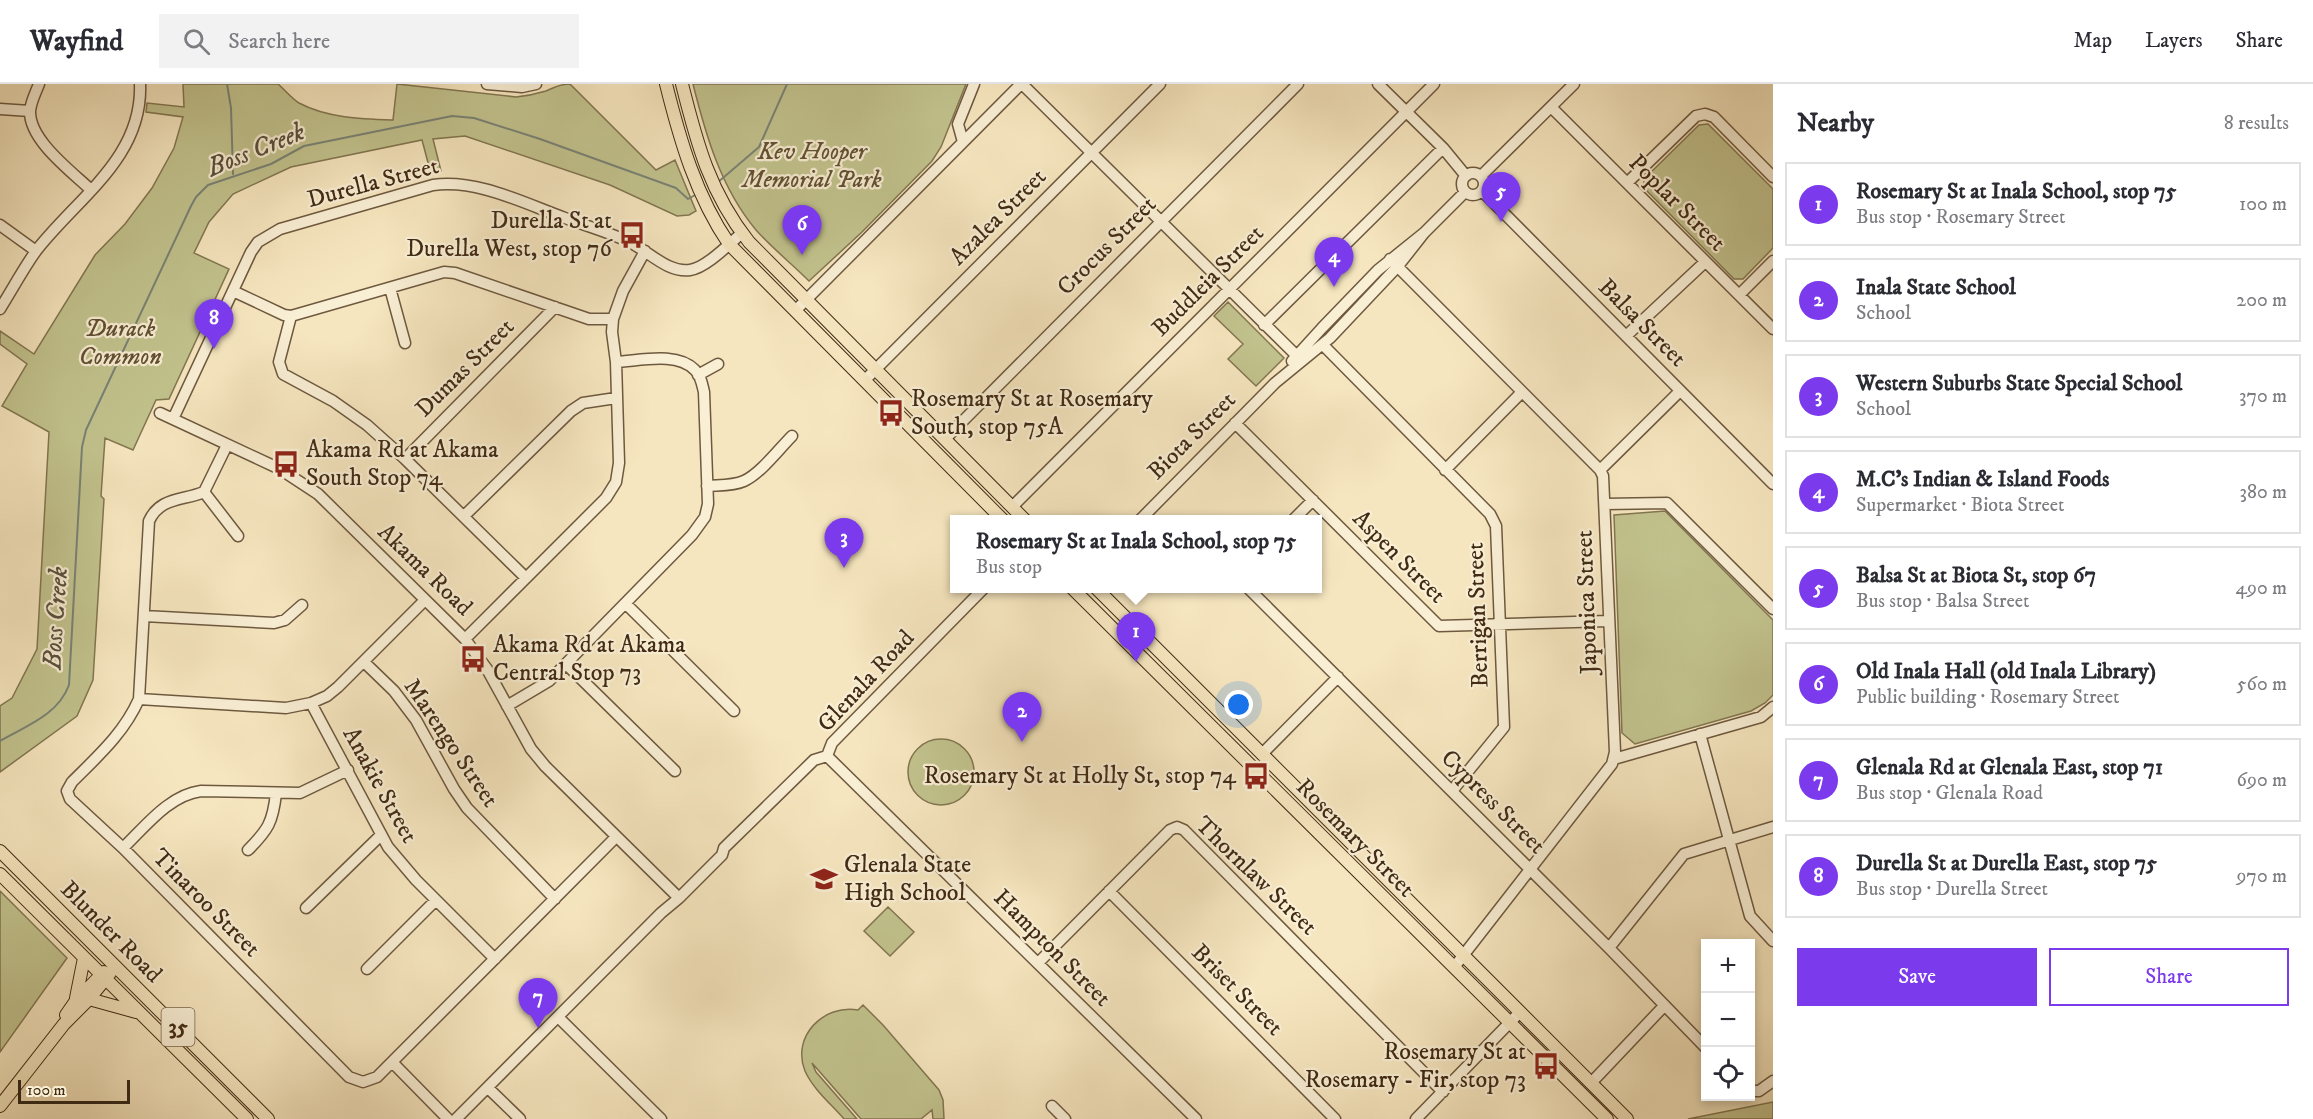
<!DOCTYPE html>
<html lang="en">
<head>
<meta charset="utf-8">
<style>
	:root { --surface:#fff; --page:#f2f2f3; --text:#2b2b33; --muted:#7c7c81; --line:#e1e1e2; --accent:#7c3aed }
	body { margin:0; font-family:"IM FELL DW Pica",serif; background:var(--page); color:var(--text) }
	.controls { position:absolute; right:18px; bottom:18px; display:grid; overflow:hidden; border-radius:0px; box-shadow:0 3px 9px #0003 }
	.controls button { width:54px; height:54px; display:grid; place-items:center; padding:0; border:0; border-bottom:2px solid var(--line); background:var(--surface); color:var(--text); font:30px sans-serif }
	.scale { position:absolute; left:18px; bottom:15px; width:112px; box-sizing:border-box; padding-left:6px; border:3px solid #412a14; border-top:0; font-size:16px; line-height:21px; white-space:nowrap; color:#412a14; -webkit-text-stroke:4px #f9efd5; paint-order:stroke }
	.you { position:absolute; left:1239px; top:621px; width:21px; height:21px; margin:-15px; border:4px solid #fff; border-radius:50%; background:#1a73e8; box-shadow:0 0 0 9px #1a73e833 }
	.badge { display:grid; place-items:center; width:39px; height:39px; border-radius:50%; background:var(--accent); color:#fff; font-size:20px; font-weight:700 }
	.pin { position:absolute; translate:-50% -50px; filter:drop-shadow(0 2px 3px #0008) }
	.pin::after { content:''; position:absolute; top:32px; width:21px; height:18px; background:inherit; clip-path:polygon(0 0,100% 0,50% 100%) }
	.popup { position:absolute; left:950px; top:431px; width:372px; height:78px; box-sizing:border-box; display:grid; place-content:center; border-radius:0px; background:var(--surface); filter:drop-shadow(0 2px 4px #0005); font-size:20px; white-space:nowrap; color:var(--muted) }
	.popup b { font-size:22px; color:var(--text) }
	.popup::after { content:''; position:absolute; left:50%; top:100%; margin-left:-12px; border:12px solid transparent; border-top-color:var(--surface) }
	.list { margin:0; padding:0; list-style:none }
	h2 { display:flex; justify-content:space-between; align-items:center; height:78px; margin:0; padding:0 24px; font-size:26px }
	h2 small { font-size:20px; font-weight:400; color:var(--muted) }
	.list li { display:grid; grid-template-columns:39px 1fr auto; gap:18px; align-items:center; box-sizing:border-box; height:84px; margin:0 12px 12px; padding:0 12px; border:2px solid var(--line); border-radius:0px }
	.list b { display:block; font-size:22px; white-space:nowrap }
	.list p { margin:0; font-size:20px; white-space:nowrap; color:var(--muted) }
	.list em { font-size:20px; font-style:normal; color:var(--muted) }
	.actions { display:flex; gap:12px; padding:18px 24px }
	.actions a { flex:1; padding:14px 0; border:2px solid var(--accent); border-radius:0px; text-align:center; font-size:21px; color:var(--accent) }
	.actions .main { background:var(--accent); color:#fff }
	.icon { flex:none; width:33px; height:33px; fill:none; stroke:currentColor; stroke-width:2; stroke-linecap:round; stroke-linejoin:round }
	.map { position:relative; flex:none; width:1773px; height:1035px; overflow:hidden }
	header { display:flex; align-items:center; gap:36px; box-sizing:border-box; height:84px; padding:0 30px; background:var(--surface); border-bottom:2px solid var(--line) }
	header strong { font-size:28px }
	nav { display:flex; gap:33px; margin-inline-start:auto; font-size:21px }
	.search { width:420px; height:54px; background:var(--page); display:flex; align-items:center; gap:15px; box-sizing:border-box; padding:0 21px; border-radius:0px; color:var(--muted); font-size:22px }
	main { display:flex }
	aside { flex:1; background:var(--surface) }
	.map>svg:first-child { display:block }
	.green { fill:#c2c38e; stroke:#827651; stroke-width:1.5 }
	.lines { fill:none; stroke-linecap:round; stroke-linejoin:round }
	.stream { stroke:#798376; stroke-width:2 }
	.minor-casing { stroke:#6e593f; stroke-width:13 }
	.major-casing { stroke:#412a14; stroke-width:14 }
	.minor { stroke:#f9efd5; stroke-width:10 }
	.major { stroke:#f6e6bf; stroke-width:12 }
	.labels { text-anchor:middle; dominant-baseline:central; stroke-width:4.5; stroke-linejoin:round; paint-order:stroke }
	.shield { fill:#f9efd5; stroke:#78654e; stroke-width:1.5 }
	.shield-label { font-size:22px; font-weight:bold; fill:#412a14 }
	.park-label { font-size:24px; font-style:italic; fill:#615032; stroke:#f9efd5 }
	.street-label { font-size:24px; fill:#412a14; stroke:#f9efd5 }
	.poi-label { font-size:24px; fill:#412a14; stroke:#f9efd5; text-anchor:start }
	.water-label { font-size:26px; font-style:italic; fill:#584f3d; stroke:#f9efd5 }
</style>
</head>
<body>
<header>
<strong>Wayfind</strong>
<div class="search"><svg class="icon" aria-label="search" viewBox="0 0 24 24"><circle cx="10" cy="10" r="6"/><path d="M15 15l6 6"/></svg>Search here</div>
<nav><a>Map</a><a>Layers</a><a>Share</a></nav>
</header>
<main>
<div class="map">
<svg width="1773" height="1035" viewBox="0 0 1773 1035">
	<rect width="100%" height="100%" fill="#f6e6bf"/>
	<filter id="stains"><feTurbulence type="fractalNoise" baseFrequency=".00333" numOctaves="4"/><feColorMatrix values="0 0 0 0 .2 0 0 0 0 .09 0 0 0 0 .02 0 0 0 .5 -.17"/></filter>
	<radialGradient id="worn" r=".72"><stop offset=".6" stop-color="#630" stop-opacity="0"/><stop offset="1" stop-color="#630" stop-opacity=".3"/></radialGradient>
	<path class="green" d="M183 0H278C285 6 292 15 299 19 327 34 362 35 393 36L397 0 516 13C526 12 536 10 546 7 556 3 559 0 570 0L656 86 675 76 696 127 689 131 677 132 610 101 465 52 433 55 441 87 431 90 422 56 291 83 233 110 209 138 194 169 229 185 169 315 156 316 133 366 105 354 101 412 104 415 93 596 77 632 0 688V622L12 614 37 565 49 348 2 322 27 280 0 260V247L34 270 95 171 125 140 152 104 174 64 183 33 146 28 147 19 184 23Z
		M693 0H966L941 63 932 77 862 148 809 197C792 180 772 164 756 146 721 104 706 52 693 0Z
		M1708 40 1773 105V164L1743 195H1734L1644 104V95L1699 41Z
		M1228 218 1284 274 1256 302 1228 275 1243 260 1214 232Z
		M1665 427 1773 536V611L1765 619 1751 627 1635 660 1622 649 1614 431Z
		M908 688a33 33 0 1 1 66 0a33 33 0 1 1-66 0Z
		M0 807 67 874 0 968Z
		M888 823 914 848 890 872 864 847Z
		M863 921 883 941 939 1006 943 1016 944 1035H933L932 1026 921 1035H861L812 979 816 988 857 1035H844C831 1020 813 1005 805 987 791 952 824 920 858 926Z
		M1773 1018V1035H1688Z"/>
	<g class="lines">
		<path class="stream" d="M227 0 231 24 233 90
			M717 99 759 63 787 0
			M0 657C26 642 58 631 69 601L82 363 86 346 191 122 196 113 208 101 271 80 304 62 452 32 474 34 540 55 676 104 688 115 697 110"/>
		<defs>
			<path id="minor" d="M39 0C36 8 31 17 30 27 29 56 71 87 91 106
				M487 0 522 3 536 0
				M1022 0 1301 276
				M1378 0 1443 64 1466 92
				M1551 23 1773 245
				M0 25 30 27
				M963 58 958 40 974 0
				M1462 100a11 11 0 1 1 22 0a11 11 0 1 1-22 0Z
				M1481 92 1574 0
				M1627 99 1696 32 1705 30 1714 33 1773 93
				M1482 107 1773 400
				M0 141 36 167
				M1390 175 1600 386 1603 392 1615 668 1612 680 1455 882
				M390 204 405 259
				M233 207 284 231 291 232 444 188 455 189 589 235H613
				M1739 211 1773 177
				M0 225C12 206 23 185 36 167 77 114 143 74 140 0
				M796 226 1021 0
				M291 232 279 278 283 290 333 317 367 341 405 375 526 494
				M1264 241 1443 64
				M1626 252 1705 178
				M1323 261 1490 430 1496 442 1504 643 1452 707
				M1292 277 1322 244 1378 186 1424 149 1465 108
				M698 291 718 280
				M865 296 1160 0
				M160 329 280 385 318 410 465 555 487 585 531 665 545 682 679 814
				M173 335 251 168 258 158 280 145 433 101C478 95 523 119 565 134 586 142 609 148 629 158 649 167 667 189 690 186 706 184 729 160 742 149
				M1235 339 1439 542 1608 537
				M946 354 1298 0
				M227 361 204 408C182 417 160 413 149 437L139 615C124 649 98 672 72 698L67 707 70 715 123 764 349 993 363 998 377 993 616 753
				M405 375 555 223
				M1445 386 1522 308
				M1600 386 1680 307
				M707 402C719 401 733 402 744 397 760 390 779 365 792 352
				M204 408 238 452
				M1605 420 1667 419 1773 525
				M1012 423 1434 0
				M464 432 571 327 583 319 616 314
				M1140 436 1275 299 1330 254 1398 182 1424 149
				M1293 436 1313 416
				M1248 504 1609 864 1706 964
				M626 520 734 627
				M144 532 274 539 285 536 302 521
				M465 555 606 414 616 398 619 379 616 278 612 248 613 235 623 207 645 167
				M364 578 394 607 416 636 454 705 467 724 555 815
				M566 580 675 687
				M139 615 286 624 311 619 327 612 338 603 425 516
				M311 619 388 763 416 796 495 875
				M507 622 549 597 692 451 705 433 708 420 704 308C702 300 701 292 695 286 677 267 639 277 616 278
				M1700 650 1750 832 1773 857
				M1262 670 1338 593
				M827 672 1196 1035
				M1614 675 1761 633 1773 623
				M123 764C145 743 169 711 201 707L300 709 348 686
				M248 766C268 746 273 738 276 709
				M1109 807 1335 1035
				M306 824 381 751
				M1609 864 1684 770 1773 743
				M1038 879 1170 746 1177 743 1184 746 1443 1008
				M367 885 436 816
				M558 933 661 1035
				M392 978 448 1035
				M1591 999 1664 922
				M488 1004 520 1035
				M1750 1007H1759L1773 997
				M1052 1022 1065 1035
				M456 1035 661 829 679 814 722 771 724 764 814 676 827 672 832 659 984 504
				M1416 1035 1520 928"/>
			<path id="major" d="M666 0C680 56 696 112 729 160L1003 436
				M682 0C697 60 710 109 749 158L1025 436
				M1072 504 1607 1035
				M1096 504 1627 1035
				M0 767 268 1035
				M0 790 247 1035
				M76 914 84 874
				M89 915 136 928
				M66 931 75 918 104 888
				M0 1022 64 940 89 915 110 889"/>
		</defs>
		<use href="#minor" class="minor-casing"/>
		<use href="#major" class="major-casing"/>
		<use href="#minor" class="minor"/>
		<use href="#major" class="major"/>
	</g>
	<defs>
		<symbol id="bus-bare" viewBox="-9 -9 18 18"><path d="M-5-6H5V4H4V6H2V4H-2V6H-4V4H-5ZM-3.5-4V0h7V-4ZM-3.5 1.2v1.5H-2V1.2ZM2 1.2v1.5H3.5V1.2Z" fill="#8f2418" stroke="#f9efd5" stroke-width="2.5" paint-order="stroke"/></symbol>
		<symbol id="school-bare" viewBox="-9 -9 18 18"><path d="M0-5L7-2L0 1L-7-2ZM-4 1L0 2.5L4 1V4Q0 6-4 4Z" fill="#8f2418" stroke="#f9efd5" stroke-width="2.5" paint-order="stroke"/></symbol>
	</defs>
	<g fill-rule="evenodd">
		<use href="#bus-bare" x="613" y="132" width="38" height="38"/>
		<use href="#bus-bare" x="872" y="310" width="38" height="38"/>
		<use href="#bus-bare" x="267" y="361" width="38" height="38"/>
		<use href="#bus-bare" x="454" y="556" width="38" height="38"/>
		<use href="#bus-bare" x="1237" y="673" width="38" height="38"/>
		<use href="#school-bare" x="805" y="776" width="38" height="38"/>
		<use href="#bus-bare" x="1527" y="963" width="38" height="38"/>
	</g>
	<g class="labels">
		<rect class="shield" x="161.5" y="924" width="33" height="38" rx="4.5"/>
		<g class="shield-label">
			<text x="178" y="943">35</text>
		</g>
		<g class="park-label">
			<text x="812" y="68">Kev Hooper<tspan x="812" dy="28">Memorial Park</tspan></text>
			<text x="120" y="245">Durack<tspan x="120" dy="28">Common</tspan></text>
		</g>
		<g class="street-label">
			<text transform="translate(373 99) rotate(-15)">Durella Street</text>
			<text transform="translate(1677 119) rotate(45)">Poplar Street</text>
			<text transform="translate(998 133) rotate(-45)">Azalea Street</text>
			<text transform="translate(1107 162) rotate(-45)">Crocus Street</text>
			<text transform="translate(1208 197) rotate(-45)">Buddleia Street</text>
			<text transform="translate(1642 239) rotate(45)">Balsa Street</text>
			<text transform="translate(465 284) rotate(-45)">Dumas Street</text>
			<text transform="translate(1192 352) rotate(-45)">Biota Street</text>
			<text transform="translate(1399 473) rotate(45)">Aspen Street</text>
			<text transform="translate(425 486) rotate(44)">Akama Road</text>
			<text transform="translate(1587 518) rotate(-92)">Japonica Street</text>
			<text transform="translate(1478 531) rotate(-92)">Berrigan Street</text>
			<text transform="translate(866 597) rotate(-47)">Glenala Road</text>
			<text transform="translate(451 659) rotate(56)">Marengo Street</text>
			<text transform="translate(380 701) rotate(61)">Anakie Street</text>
			<text transform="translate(1493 718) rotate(45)">Cypress Street</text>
			<text transform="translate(1355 754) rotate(45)">Rosemary Street</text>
			<text transform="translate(1256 792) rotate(44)">Thornlaw Street</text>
			<text transform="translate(206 819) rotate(45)">Tinaroo Street</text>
			<text transform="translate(111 848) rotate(45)">Blunder Road</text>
			<text transform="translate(1052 864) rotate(45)">Hampton Street</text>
			<text transform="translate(1237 906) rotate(45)">Briset Street</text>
		</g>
		<g class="poi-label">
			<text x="612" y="137" text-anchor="end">Durella St at<tspan x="612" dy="28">Durella West, stop 76</tspan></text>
			<text x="911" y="315">Rosemary St at Rosemary<tspan x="911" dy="28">South, stop 75A</tspan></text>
			<text x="306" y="366">Akama Rd at Akama<tspan x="306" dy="28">South Stop 74</tspan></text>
			<text x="493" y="561">Akama Rd at Akama<tspan x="493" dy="28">Central Stop 73</tspan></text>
			<text x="1236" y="692" text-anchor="end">Rosemary St at Holly St, stop 74</text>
			<text x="844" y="781">Glenala State<tspan x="844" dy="28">High School</tspan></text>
			<text x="1526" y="968" text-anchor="end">Rosemary St at<tspan x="1526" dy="28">Rosemary - Fir, stop 73</tspan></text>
		</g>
		<g class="water-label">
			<text transform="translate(256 66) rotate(-22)">Boss Creek</text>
			<text transform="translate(56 534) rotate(-86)">Boss Creek</text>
		</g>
	</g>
	<rect width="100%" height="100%" filter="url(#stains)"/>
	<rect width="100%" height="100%" fill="url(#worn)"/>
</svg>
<div class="controls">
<button>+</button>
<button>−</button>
<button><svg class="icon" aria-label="locate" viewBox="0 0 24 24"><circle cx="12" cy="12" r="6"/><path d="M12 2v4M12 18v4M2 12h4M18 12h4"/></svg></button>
</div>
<div class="scale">100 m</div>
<div class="you"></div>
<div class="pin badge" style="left:1136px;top:578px">1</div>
<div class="popup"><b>Rosemary St at Inala School, stop 75</b>Bus stop</div>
<div class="pin badge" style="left:1022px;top:658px">2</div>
<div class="pin badge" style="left:844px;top:484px">3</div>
<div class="pin badge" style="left:1334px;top:203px">4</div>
<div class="pin badge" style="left:1501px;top:138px">5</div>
<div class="pin badge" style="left:802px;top:171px">6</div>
<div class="pin badge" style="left:538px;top:944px">7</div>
<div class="pin badge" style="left:214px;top:265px">8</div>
</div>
<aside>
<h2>Nearby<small>8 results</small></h2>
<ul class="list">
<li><span class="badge">1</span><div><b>Rosemary St at Inala School, stop 75</b><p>Bus stop · Rosemary Street</p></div><em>100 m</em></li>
<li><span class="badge">2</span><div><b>Inala State School</b><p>School</p></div><em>200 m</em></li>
<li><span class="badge">3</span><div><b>Western Suburbs State Special School</b><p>School</p></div><em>370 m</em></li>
<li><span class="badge">4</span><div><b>M.C's Indian &amp; Island Foods</b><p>Supermarket · Biota Street</p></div><em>380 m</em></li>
<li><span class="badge">5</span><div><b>Balsa St at Biota St, stop 67</b><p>Bus stop · Balsa Street</p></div><em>490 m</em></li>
<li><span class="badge">6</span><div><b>Old Inala Hall (old Inala Library)</b><p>Public building · Rosemary Street</p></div><em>560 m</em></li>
<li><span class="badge">7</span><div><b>Glenala Rd at Glenala East, stop 71</b><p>Bus stop · Glenala Road</p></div><em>690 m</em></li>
<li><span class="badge">8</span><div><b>Durella St at Durella East, stop 75</b><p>Bus stop · Durella Street</p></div><em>970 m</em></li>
</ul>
<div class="actions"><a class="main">Save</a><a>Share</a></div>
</aside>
</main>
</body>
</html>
